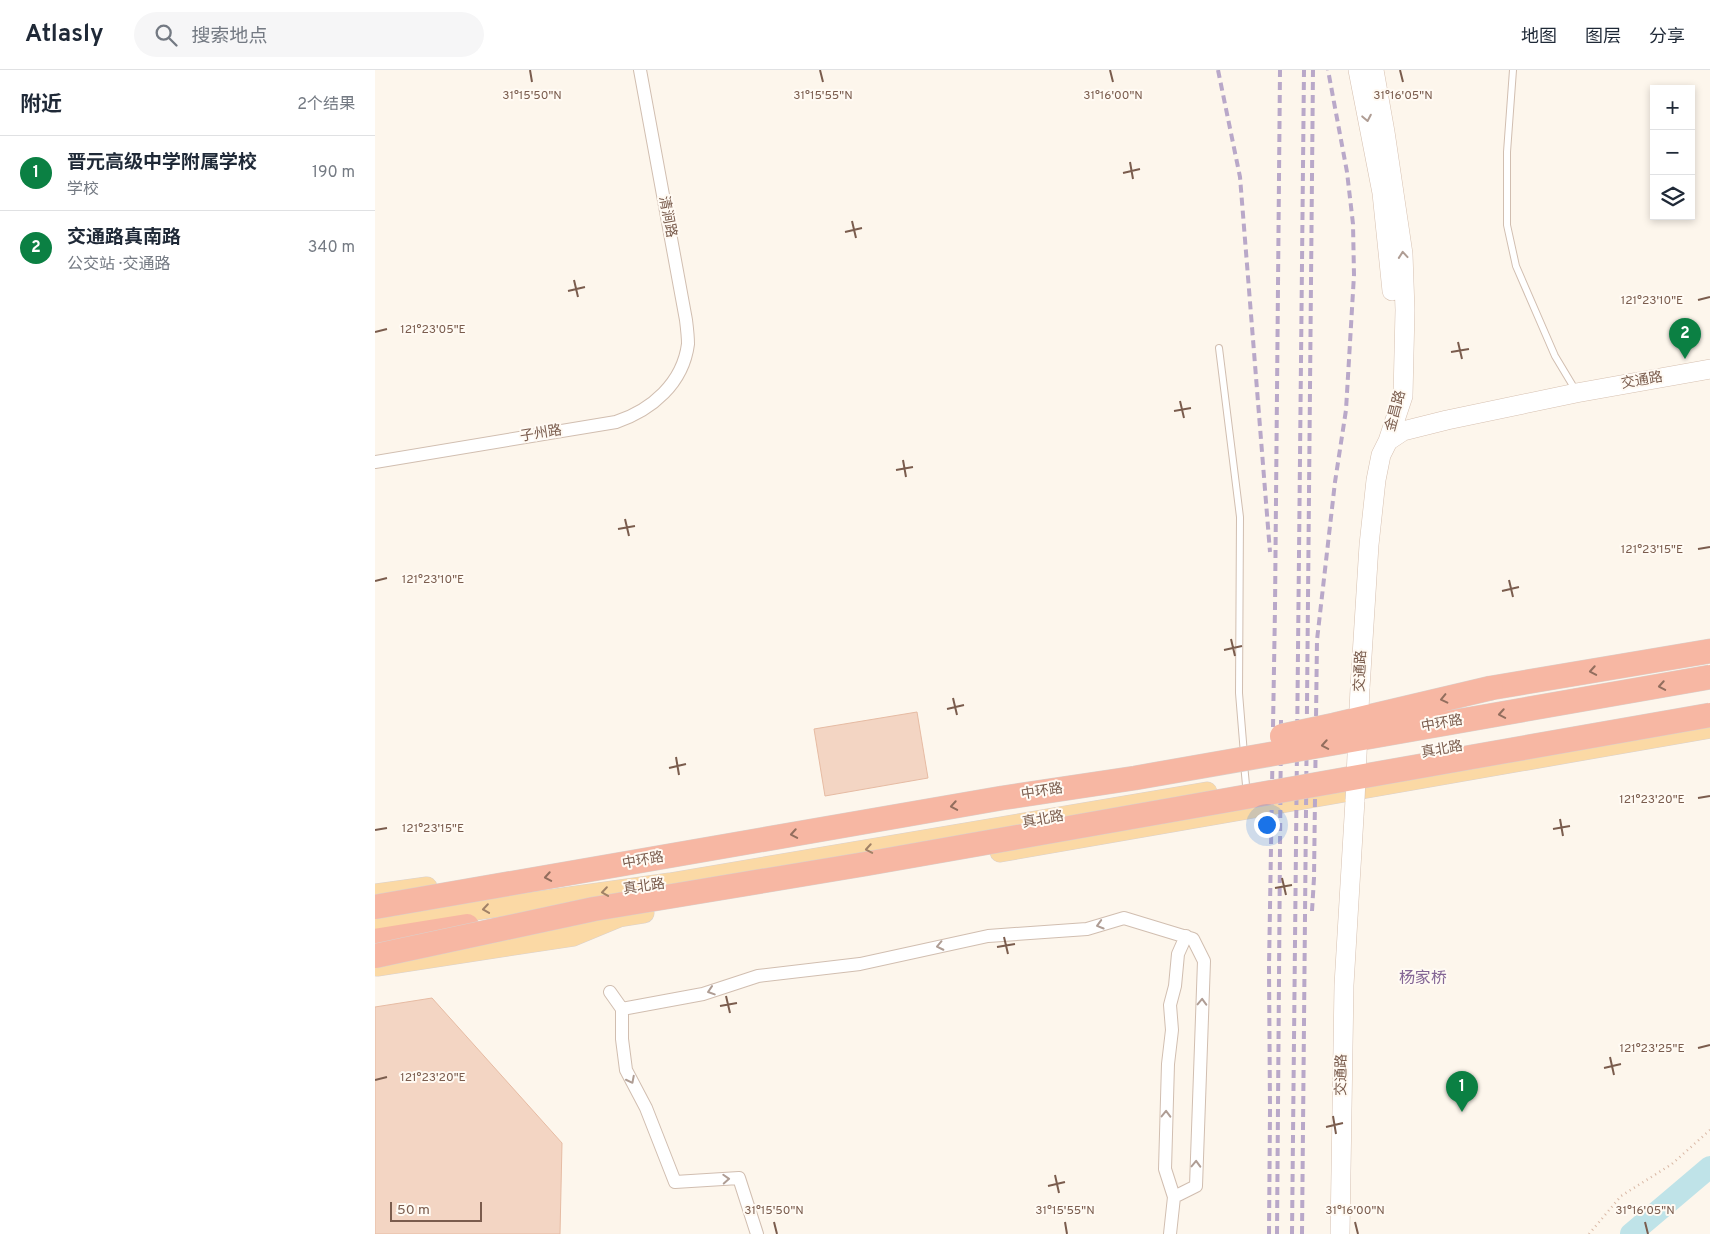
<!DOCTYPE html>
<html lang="zh">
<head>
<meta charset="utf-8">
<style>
	:root { --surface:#fff; --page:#f6f6f7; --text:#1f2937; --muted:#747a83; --line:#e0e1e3; --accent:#0b8043 }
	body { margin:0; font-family:Overpass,"Noto Sans SC",sans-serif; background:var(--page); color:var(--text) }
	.controls { position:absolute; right:15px; top:15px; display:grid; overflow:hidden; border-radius:0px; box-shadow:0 2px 8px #0003 }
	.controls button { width:45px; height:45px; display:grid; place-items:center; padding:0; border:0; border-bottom:1px solid var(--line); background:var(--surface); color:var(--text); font:25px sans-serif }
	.scale { position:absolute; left:15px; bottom:12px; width:92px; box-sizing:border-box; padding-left:5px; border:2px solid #7a5c4d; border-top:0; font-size:14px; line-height:18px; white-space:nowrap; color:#7a5c4d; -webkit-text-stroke:4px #fffaf3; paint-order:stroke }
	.you { position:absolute; left:891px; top:754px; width:18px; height:18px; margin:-12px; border:4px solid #fff; border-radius:50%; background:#1a73e8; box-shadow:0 0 0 8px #1a73e833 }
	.badge { display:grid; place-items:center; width:32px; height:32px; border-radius:50%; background:var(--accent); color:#fff; font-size:16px; font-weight:700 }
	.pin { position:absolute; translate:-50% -41px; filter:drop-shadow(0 1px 2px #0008) }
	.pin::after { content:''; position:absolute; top:26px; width:18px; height:15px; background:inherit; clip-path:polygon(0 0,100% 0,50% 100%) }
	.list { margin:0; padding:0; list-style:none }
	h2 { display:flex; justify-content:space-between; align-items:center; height:65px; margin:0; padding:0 20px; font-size:21px }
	h2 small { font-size:16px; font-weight:400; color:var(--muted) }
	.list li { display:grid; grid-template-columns:32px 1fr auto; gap:15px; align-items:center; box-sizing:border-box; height:75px; padding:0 20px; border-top:1px solid var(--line) }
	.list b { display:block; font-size:19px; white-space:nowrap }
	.list p { margin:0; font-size:16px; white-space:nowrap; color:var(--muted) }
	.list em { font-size:16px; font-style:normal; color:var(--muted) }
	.icon { flex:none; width:28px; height:28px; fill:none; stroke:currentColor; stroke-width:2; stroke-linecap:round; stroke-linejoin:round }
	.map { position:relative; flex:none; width:1335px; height:1164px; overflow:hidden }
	header { display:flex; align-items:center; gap:30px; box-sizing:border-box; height:70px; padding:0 25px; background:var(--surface); border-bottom:1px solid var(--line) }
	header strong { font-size:24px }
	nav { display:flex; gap:28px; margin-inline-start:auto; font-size:18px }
	.search { width:350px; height:45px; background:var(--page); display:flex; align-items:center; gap:12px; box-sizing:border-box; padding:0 18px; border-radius:28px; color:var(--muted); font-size:19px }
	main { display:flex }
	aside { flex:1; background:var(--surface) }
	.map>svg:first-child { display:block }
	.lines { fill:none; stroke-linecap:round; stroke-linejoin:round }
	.river { stroke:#bfe3e8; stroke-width:22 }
	.building { fill:#f3d5c3; stroke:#e6bba3 }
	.lane-casing { stroke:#d1beb0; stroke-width:8 }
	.street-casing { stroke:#d1beb0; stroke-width:14 }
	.secondary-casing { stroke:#d6c0b0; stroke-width:20 }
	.primary-casing { stroke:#dad1cd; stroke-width:21 }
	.highway-casing { stroke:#dad1cd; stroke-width:25 }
	.path { stroke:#d9b8a5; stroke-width:2.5; stroke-dasharray:1 4; stroke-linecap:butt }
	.lane { stroke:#fff; stroke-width:6 }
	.street { stroke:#fff; stroke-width:12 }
	.secondary { stroke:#fff; stroke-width:19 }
	.primary { stroke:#fbd9a5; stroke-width:20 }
	.highway { stroke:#f7b7a3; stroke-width:24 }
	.rail { stroke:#b9a8c9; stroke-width:4; stroke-dasharray:8 5; stroke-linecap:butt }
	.secondary-bridge-casing { stroke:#d6c0b0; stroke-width:20; stroke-linecap:butt }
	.highway-bridge-casing { stroke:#dad1cd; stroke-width:25; stroke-linecap:butt }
	.secondary-bridge { stroke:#fff; stroke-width:19 }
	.highway-bridge { stroke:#f7b7a3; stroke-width:24 }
	.oneway { stroke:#af9d94 }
	.oneway2 { stroke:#936e5e }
	.oneway3 { stroke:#a18267 }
	.ticks { fill:none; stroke:#7a5c4d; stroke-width:2 }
	.labels { text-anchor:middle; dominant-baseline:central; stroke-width:4; stroke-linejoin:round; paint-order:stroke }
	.street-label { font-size:14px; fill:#7a5c4d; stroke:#fffaf3 }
	.quarter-label { font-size:16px; fill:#846695; stroke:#fffaf3 }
	.ticks-label { font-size:12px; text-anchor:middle; fill:#7a5c4d; stroke:#fffaf3; stroke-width:4; stroke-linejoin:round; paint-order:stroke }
</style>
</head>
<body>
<header>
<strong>Atlasly</strong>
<div class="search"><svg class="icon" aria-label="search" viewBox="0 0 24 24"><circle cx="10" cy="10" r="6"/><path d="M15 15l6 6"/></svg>搜索地点</div>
<nav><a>地图</a><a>图层</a><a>分享</a></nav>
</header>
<main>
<aside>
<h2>附近<small>2个结果</small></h2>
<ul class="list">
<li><span class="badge">1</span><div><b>晋元高级中学附属学校</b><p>学校</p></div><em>190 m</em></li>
<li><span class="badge">2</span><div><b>交通路真南路</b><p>公交站 · 交通路</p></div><em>340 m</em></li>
</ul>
</aside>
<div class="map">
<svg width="1335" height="1164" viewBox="0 0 1335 1164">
	<rect width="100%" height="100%" fill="#fdf6ec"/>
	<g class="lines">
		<path class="river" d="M1256 1164 1335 1097"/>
	</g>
	<path class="building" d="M542 642 553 708 450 726 439 659Z
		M57 928 187 1073 185 1164H0V937Z"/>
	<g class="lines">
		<defs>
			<path id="lane" d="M1138 0 1132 82V155L1141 196 1180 286 1201 321
				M844 278 865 447 864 623 869 684
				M869 694 871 715"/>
			<path id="street" d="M0 392 241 352C277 340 308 313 313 274 313 266 312 258 311 250L265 0
				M235 922 247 939
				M799 1127 790 1099 793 994 797 960 795 935 800 916 803 884 811 866
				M382 1164 364 1108 300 1112 271 1038 251 1000 247 969V939L328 924 383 906 485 894 613 866 712 859 749 848 818 869 829 891 821 1116 799 1127 795 1164"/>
			<path id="secondary" d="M983 0 1007 123 1017 221
				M999 0 1010 62 1028 184 1030 240 1028 326 1013 371
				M985 618 994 475 1001 410 1006 385 1013 371 1028 361 1072 350 1201 323 1335 299
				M965 1164 969 915 980 730"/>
			<path id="primary" d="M625 782 1335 658
				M0 824 52 817
				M0 854 295 813 832 722
				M2 896 198 866 244 847 269 843"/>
			<path id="highway" d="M1116 618 1335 581
				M0 871 92 856"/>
		</defs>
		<use href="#lane" class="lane-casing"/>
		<use href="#street" class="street-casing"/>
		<use href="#secondary" class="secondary-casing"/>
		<use href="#primary" class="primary-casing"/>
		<use href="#highway" class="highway-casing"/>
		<path class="path" d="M1214 1164 1246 1126 1297 1094 1335 1060"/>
		<use href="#lane" class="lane"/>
		<use href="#street" class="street"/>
		<use href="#secondary" class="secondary"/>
		<use href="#primary" class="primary"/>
		<use href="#highway" class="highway"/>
		<path class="rail" d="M843 0 865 107 895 482
			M937 841 939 808 942 570 960 412 971 340 979 205 978 154 972 102 953 0
			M894 1164 895 1040 894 897 900 538 905 0
			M902 1164 906 650
			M917 1164 929 0
			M927 1164 938 0"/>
		<defs>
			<path id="secondary-bridge" d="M980 730 985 618"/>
			<path id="highway-bridge" d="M907 666 959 655 1116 618
				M0 837 627 728 760 708 1335 607
				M0 886 219 839 490 794 1335 645"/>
		</defs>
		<use href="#secondary-bridge" class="secondary-bridge-casing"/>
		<use href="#highway-bridge" class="highway-bridge-casing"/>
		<use href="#secondary-bridge" class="secondary-bridge"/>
		<use href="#highway-bridge" class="highway-bridge"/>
	</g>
	<defs><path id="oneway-chevron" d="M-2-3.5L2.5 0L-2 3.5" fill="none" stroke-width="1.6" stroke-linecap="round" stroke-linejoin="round" transform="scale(1.25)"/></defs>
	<g class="oneway">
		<use href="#oneway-chevron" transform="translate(992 48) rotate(79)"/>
		<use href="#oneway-chevron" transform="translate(1028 185) rotate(-95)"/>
		<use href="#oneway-chevron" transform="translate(725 855) rotate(164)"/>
		<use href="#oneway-chevron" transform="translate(565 876) rotate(168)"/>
		<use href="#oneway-chevron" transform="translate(336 921) rotate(162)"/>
		<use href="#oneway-chevron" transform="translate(827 932) rotate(-88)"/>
		<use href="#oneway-chevron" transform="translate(256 1010) rotate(63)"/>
		<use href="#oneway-chevron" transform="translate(791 1044) rotate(-89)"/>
		<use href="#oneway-chevron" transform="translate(821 1094) rotate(-88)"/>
		<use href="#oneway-chevron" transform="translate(351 1109) rotate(-3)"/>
	</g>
	<g class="oneway2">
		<use href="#oneway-chevron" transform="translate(1218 601) rotate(170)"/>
		<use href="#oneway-chevron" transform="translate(1287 616) rotate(170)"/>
		<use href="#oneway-chevron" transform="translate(1069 629) rotate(167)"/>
		<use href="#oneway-chevron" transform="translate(1127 644) rotate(170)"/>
		<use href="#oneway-chevron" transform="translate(950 675) rotate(170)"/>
		<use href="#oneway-chevron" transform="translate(579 736) rotate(170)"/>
		<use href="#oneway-chevron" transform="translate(419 764) rotate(170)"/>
		<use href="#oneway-chevron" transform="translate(173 807) rotate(170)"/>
	</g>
	<g class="oneway3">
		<use href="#oneway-chevron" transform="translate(494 779) rotate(170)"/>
		<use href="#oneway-chevron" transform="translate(230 822) rotate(172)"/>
		<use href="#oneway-chevron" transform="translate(111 839) rotate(172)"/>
	</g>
	<path class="ticks" d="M155 0 157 12M445 0 448 12M735 0 738 12M1025 0 1028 12M755 92 758 109M748 103 765 99M477 151 481 168M470 162 487 158M199 210 203 227M193 221 210 217M1323 230 1335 227M0 262 12 259M1083 272 1087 289M1076 282 1094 279M805 331 809 348M799 341 816 338M528 390 531 407M521 400 538 397M250 449 254 466M243 459 260 456M1323 479 1335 477M1134 510 1138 527M0 511 12 508M1127 521 1144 517M856 569 860 586M849 580 867 576M578 628 582 645M572 639 589 635M301 687 304 705M294 698 311 694M1323 728 1335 726M1185 749 1188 766M1178 759 1195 756M0 760 12 758M907 808 911 825M900 818 917 815M629 867 633 884M622 877 640 874M351 926 355 943M345 936 362 933M1323 978 1335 975M1235 987 1239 1005M1229 998 1246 994M0 1010 12 1007M958 1046 961 1064M951 1057 968 1053M680 1105 684 1123M673 1116 690 1112M399 1152 402 1164M690 1152 692 1164M980 1152 983 1164M1270 1152 1273 1164"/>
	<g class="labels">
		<g class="street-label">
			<text transform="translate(292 147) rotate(79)">清涧路</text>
			<text transform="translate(1267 311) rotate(-10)">交通路</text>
			<text transform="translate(1021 341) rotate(-75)">金昌路</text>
			<text transform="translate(166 364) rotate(-9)">子州路</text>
			<text transform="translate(986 601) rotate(-87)">交通路</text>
			<text transform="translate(1067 654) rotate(-10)">中环路</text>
			<text transform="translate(1067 680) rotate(-10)">真北路</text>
			<text transform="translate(667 722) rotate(-9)">中环路</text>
			<text transform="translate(668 750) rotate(-10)">真北路</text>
			<text transform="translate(268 791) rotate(-10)">中环路</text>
			<text transform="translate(269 817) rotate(-8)">真北路</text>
			<text transform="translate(967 1005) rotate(-89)">交通路</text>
		</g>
		<g class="quarter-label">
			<text x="1048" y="909">杨家桥</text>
		</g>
	</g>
	<g class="ticks-label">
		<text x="157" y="29">31°15'50"N</text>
		<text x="448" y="29">31°15'55"N</text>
		<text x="738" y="29">31°16'00"N</text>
		<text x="1028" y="29">31°16'05"N</text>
		<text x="1277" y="234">121°23'10"E</text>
		<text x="58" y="263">121°23'05"E</text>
		<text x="1277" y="483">121°23'15"E</text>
		<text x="58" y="513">121°23'10"E</text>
		<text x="1277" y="733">121°23'20"E</text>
		<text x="58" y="762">121°23'15"E</text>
		<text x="1277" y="982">121°23'25"E</text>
		<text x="58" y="1011">121°23'20"E</text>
		<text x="399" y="1144">31°15'50"N</text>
		<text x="690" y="1144">31°15'55"N</text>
		<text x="980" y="1144">31°16'00"N</text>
		<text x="1270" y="1144">31°16'05"N</text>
	</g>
</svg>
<div class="controls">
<button>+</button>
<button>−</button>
<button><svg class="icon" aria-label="layers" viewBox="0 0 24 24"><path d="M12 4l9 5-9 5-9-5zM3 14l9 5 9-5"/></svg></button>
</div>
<div class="scale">50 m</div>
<div class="you"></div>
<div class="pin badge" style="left:1087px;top:1042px">1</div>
<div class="pin badge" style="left:1310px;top:289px">2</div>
</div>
</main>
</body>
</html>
